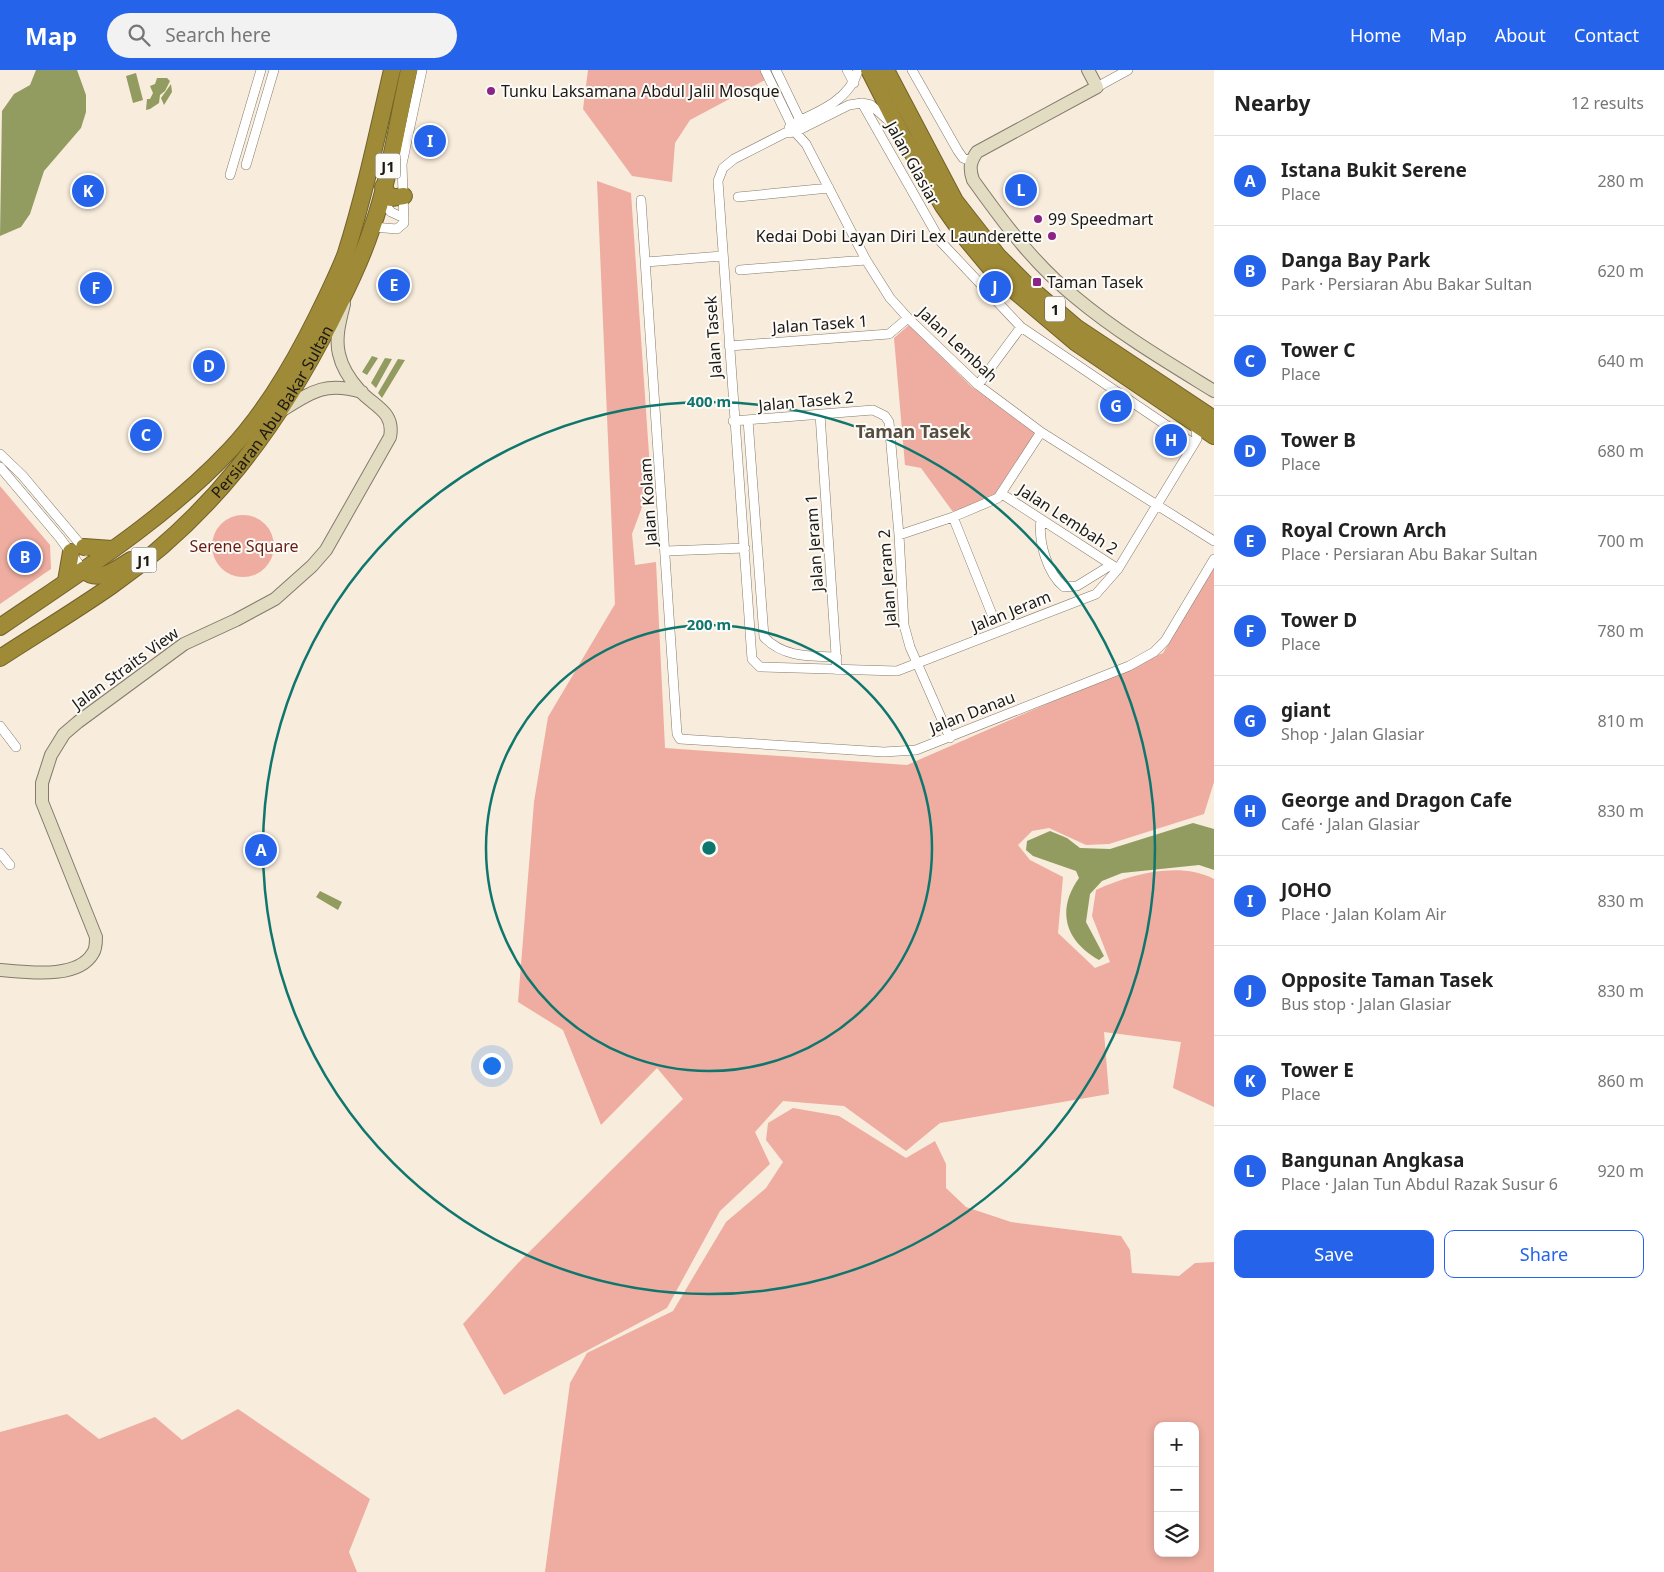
<!DOCTYPE html>
<html lang="en">
<head>
<meta charset="utf-8">
<style>
	:root { --surface:#fff; --page:#f2f2f2; --text:#222; --muted:#767676; --line:#e0e0e0; --accent:#2563eb }
	body { margin:0; font-family:"Noto Sans",sans-serif; background:var(--page); color:var(--text) }
	.controls { position:absolute; right:15px; bottom:15px; display:grid; overflow:hidden; border-radius:10px; box-shadow:0 2px 8px #0003 }
	.controls button { width:45px; height:45px; display:grid; place-items:center; padding:0; border:0; border-bottom:1px solid var(--line); background:var(--surface); color:var(--text); font:25px sans-serif }
	.you { position:absolute; left:491px; top:995px; width:18px; height:18px; margin:-12px; border:4px solid #fff; border-radius:50%; background:#1a73e8; box-shadow:0 0 0 8px #1a73e833 }
	.badge { display:grid; place-items:center; width:32px; height:32px; border-radius:50%; background:var(--accent); color:#fff; font-size:16px; font-weight:700 }
	.pin { position:absolute; translate:-50% -50%; border:2px solid #fff; box-shadow:0 1px 5px #0006 }
	.list { margin:0; padding:0; list-style:none }
	h2 { display:flex; justify-content:space-between; align-items:center; height:65px; margin:0; padding:0 20px; font-size:21px }
	h2 small { font-size:16px; font-weight:400; color:var(--muted) }
	.list li { display:grid; grid-template-columns:32px 1fr auto; gap:15px; align-items:center; box-sizing:border-box; height:90px; padding:0 20px; border-top:1px solid var(--line) }
	.list b { display:block; font-size:19px; white-space:nowrap }
	.list p { margin:0; font-size:16px; white-space:nowrap; color:var(--muted) }
	.list em { font-size:16px; font-style:normal; color:var(--muted) }
	.actions { display:flex; gap:10px; padding:15px 20px }
	.actions a { flex:1; padding:11px 0; border:1px solid var(--accent); border-radius:10px; text-align:center; font-size:18px; color:var(--accent) }
	.actions .main { background:var(--accent); color:#fff }
	.icon { flex:none; width:28px; height:28px; fill:none; stroke:currentColor; stroke-width:2; stroke-linecap:round; stroke-linejoin:round }
	.map { position:relative; flex:none; width:1214px; height:1502px; overflow:hidden }
	header { display:flex; align-items:center; gap:30px; box-sizing:border-box; height:70px; padding:0 25px; background:var(--accent); color:#fff }
	header strong { font-size:24px }
	nav { display:flex; gap:28px; margin-inline-start:auto; font-size:18px }
	.search { width:350px; height:45px; background:var(--page); display:flex; align-items:center; gap:12px; box-sizing:border-box; padding:0 18px; border-radius:28px; color:var(--muted); font-size:19px }
	main { display:flex }
	aside { flex:1; background:var(--surface) }
	.map>svg:first-child { display:block }
	.green { fill:#eeada0; fill-rule:evenodd }
	.water { fill:#929b60 }
	.lines { fill:none; stroke-linecap:round; stroke-linejoin:round }
	.street-casing { stroke:#847a6c; stroke-width:10 }
	.secondary-casing { stroke:#847a6c; stroke-width:14 }
	.highway-casing { stroke:#71622a; stroke-width:18 }
	.street { stroke:#fff; stroke-width:9 }
	.secondary { stroke:#e2dcc3; stroke-width:12 }
	.highway { stroke:#9f8a37; stroke-width:16 }
	.ring { fill:none; stroke:#0f766e; stroke-width:2.5 }
	.poi-dot { fill:#8c2388; stroke:#fdfbf8; stroke-width:2 }
	.labels { text-anchor:middle; dominant-baseline:central; stroke-width:4; stroke-linejoin:round; paint-order:stroke }
	.shield { fill:#fdfbf8; stroke:#605c58; stroke-width:1 }
	.shield-label { font-size:15px; font-weight:bold; fill:#1c1813 }
	.poi-label { font-size:16px; fill:#1c1813; stroke:#fdfbf8; text-anchor:start }
	.street-label { font-size:16px; fill:#1c1813; stroke:#fdfbf8 }
	.park-label { font-size:16px; fill:#691d10; stroke:#fdfbf8 }
	.neighbourhood-label { font-size:18px; font-weight:bold; fill:#574d40; stroke:#fdfbf8 }
	.centre { fill:#0f766e; stroke:#fdfbf8; stroke-width:2.5 }
	.ring-label { font-size:15px; text-anchor:middle; font-weight:bold; fill:#0f766e; stroke:#fdfbf8; stroke-width:4; stroke-linejoin:round; paint-order:stroke }
</style>
</head>
<body>
<header>
<strong>Map</strong>
<div class="search"><svg class="icon" aria-label="search" viewBox="0 0 24 24"><circle cx="10" cy="10" r="6"/><path d="M15 15l6 6"/></svg>Search here</div>
<nav><a>Home</a><a>Map</a><a>About</a><a>Contact</a></nav>
</header>
<main>
<div class="map">
<svg width="1214" height="1502" viewBox="0 0 1214 1502">
	<rect width="100%" height="100%" fill="#f8ecdc"/>
	<path class="green" d="M588 0H762L767 9 690 50 675 73 672 112 632 106 583 39Z
		M597 111 631 123 651 413 632 464 635 495 656 492 665 678 907 695 1163 583 1214 498V712L1204 744 1109 774 1086 775 1049 758 1032 761 1018 775 1030 790 1063 807 1058 863 1095 898 1110 892 1092 846 1096 820C1131 804 1179 791 1214 809V1037L1173 1018 1181 972 1104 962 1109 1024 940 1053 906 1081 844 1036 783 1031 755 1062 770 1094 720 1141 667 1238 504 1325 463 1254 518 1193 683 1029 657 998 601 1055 563 960 518 932 534 732 548 647 615 534Z
		M909 255 972 317 1035 363 998 424 953 442 921 398 905 395 894 268Z
		M0 416 50 475 51 499 0 534Z
		M212 476a31 31 0 1 1 62 0a31 31 0 1 1-62 0Z
		M793 1038 839 1046 906 1088 935 1071 946 1094V1118L966 1137 1011 1152 1121 1166 1130 1180 1132 1203 1179 1206 1195 1193 1214 1192V1502H545L570 1313 587 1283 673 1241 726 1152 766 1118 783 1092 766 1070 768 1053ZM1158 1356H1195V1483H1158Z
		M238 1339 370 1429 349 1482 357 1502H0V1362L67 1344 99 1369 155 1347 182 1370Z"/>
	<path class="water" d="M36 0H77L86 25V42L81 58 44 101 30 144 21 157 0 166 2 41 14 24 30 15Z
		M136 3 143 30 133 33 126 6Z
		M157 8H167L170 11 165 21 160 25 159 33 150 39 146 40 147 29H150L153 23 150 16 155 14Z
		M171 14 172 22 164 35 161 28Z
		M372 286 378 288 367 305 362 302Z
		M385 288 392 289 376 318 371 313Z
		M398 289 405 290 382 328 378 323Z
		M1193 753 1214 759V800L1199 795 1122 803 1102 811 1090 824 1086 852 1104 886 1099 890C1065 871 1056 840 1079 808L1076 801 1033 786 1026 780 1027 771 1050 761 1067 768 1080 778 1110 779Z
		M320 821 342 832 338 840 316 827Z"/>
	<g class="lines">
		<defs>
			<path id="street" d="M765 0 795 62 806 74 866 190 890 228 908 248 978 315 1041 362 1214 471
				M776 0 802 54
				M847 0 854 13
				M912 0 958 81 963 88 971 91
				M1097 17 1128 0
				M862 33 941 172 1021 257 1194 374
				M890 52 871 35 862 33 849 35 795 62 785 63 734 89 723 98 718 111 752 589 760 597 897 601 1096 524 1118 499 1197 369 1195 353
				M789 58 792 54C818 42 850 30 858 0
				M246 95 274 0
				M230 105 261 0
				M738 127 829 118
				M380 129 391 142 404 148
				M641 130 677 664 680 669 884 682 916 680 1129 596 1154 582 1165 571 1214 489
				M373 157 397 159 404 153 402 94 422 0
				M646 192 722 186
				M740 200 866 190
				M729 276 889 264 908 248
				M978 315 1021 257
				M820 344 837 600
				M748 350 764 567C784 588 810 586 837 587
				M733 351 873 340 885 346 889 352 899 465 904 555 910 577 950 668
				M0 384 22 405 86 481
				M0 397 60 468 83 500
				M1002 424 1118 499
				M953 447 993 547
				M1041 450C1038 471 1047 503 1064 517L1077 516 1111 495
				M899 465 953 447 998 428 1041 362
				M666 481 745 478
				M0 656 16 677
				M0 783 10 795"/>
			<path id="secondary" d="M1088 0 1097 17 977 82C970 92 969 98 973 110 1003 152 1034 194 1075 227 1118 263 1167 292 1214 321
				M281 341C311 322 325 311 362 322
				M0 900C26 902 78 910 93 883 96 879 96 872 96 867L42 732V713L51 685 64 664 78 652 184 574 236 550 275 529 312 496 326 480 390 367C395 342 375 337 360 321 351 311 342 298 339 284 335 268 340 250 344 234"/>
			<g id="highway">
				<path d="M869 0 902 65 943 136 967 170 997 206 1075 272 1214 366"/>
				<path d="M886 0 955 131 998 186 1029 217 1077 258 1214 349"/>
				<path d="M383 117 391 128 404 126"/>
				<path d="M84 477 112 479"/>
				<path d="M83 500C99 514 116 499 131 490"/>
				<path d="M66 511 71 482"/>
				<path d="M0 557C79 503 164 450 230 380 271 336 302 279 328 224 334 211 341 197 346 183 365 123 378 61 392 0"/>
				<path id="s1" d="M0 588C37 564 75 541 111 516 211 446 276 359 331 251 346 221 361 191 372 158 390 108 397 52 409 0"/>
			</g>
		</defs>
		<use href="#street" class="street-casing"/>
		<use href="#secondary" class="secondary-casing"/>
		<use href="#highway" class="highway-casing"/>
		<use href="#street" class="street"/>
		<use href="#secondary" class="secondary"/>
		<use href="#highway" class="highway"/>
	</g>
	<g class="ring">
		<circle cx="709" cy="778" r="223"/>
		<circle cx="709" cy="778" r="446"/>
	</g>
	<g class="poi-dot">
		<circle cx="491" cy="21" r="5"/>
		<circle cx="1038" cy="149" r="5"/>
		<circle cx="1052" cy="166" r="5"/>
		<rect x="1032" y="207" width="10" height="10" rx="2.5"/>
	</g>
	<g class="labels">
		<g class="shield">
			<rect x="375.5" y="83.5" width="25" height="25" rx="4"/>
			<rect x="1045" y="226.5" width="20" height="25" rx="4"/>
			<rect x="131.5" y="477.5" width="25" height="25" rx="4"/>
		</g>
		<g class="shield-label">
			<text x="388" y="96">J1</text>
			<text x="1055" y="239">1</text>
			<text x="144" y="490">J1</text>
		</g>
		<g class="poi-label">
			<text x="501" y="21">Tunku Laksamana Abdul Jalil Mosque</text>
			<text x="1048" y="149">99 Speedmart</text>
			<text x="1042" y="166" text-anchor="end">Kedai Dobi Layan Diri Lex Launderette</text>
			<text x="1047" y="212">Taman Tasek</text>
		</g>
		<g class="street-label">
			<text transform="translate(913 93) rotate(61)">Jalan Glasiar</text>
			<text transform="translate(820 254) rotate(-4)">Jalan Tasek 1</text>
			<text transform="translate(713 267) rotate(-94)">Jalan Tasek</text>
			<text transform="translate(958 274) rotate(43)">Jalan Lembah</text>
			<text transform="translate(806 331) rotate(-5)">Jalan Tasek 2</text>
			<text stroke="none"><textPath href="#s1" startOffset="372">Persiaran Abu Bakar Sultan</textPath></text>
			<text transform="translate(648 432) rotate(-94)">Jalan Kolam</text>
			<text transform="translate(1068 449) rotate(33)">Jalan Lembah 2</text>
			<text transform="translate(814 473) rotate(-94)">Jalan Jeram 1</text>
			<text transform="translate(887 508) rotate(-94)">Jalan Jeram 2</text>
			<text transform="translate(1011 541) rotate(-22)">Jalan Jeram</text>
			<text transform="translate(125 598) rotate(-36)">Jalan Straits View</text>
			<text transform="translate(972 642) rotate(-21)">Jalan Danau</text>
		</g>
		<g class="park-label">
			<text x="244" y="476">Serene Square</text>
		</g>
		<g class="neighbourhood-label">
			<text x="913" y="361">Taman Tasek</text>
		</g>
	</g>
	<circle cx="709" cy="778" r="8" class="centre"/>
	<g class="ring-label">
		<text x="709" y="337">400 m</text>
		<text x="709" y="560">200 m</text>
	</g>
</svg>
<div class="controls">
<button>+</button>
<button>−</button>
<button><svg class="icon" aria-label="layers" viewBox="0 0 24 24"><path d="M12 4l9 5-9 5-9-5zM3 14l9 5 9-5"/></svg></button>
</div>
<div class="you"></div>
<div class="pin badge" style="left:261px;top:780px">A</div>
<div class="pin badge" style="left:25px;top:487px">B</div>
<div class="pin badge" style="left:146px;top:365px">C</div>
<div class="pin badge" style="left:209px;top:296px">D</div>
<div class="pin badge" style="left:394px;top:215px">E</div>
<div class="pin badge" style="left:96px;top:218px">F</div>
<div class="pin badge" style="left:1116px;top:336px">G</div>
<div class="pin badge" style="left:1171px;top:370px">H</div>
<div class="pin badge" style="left:430px;top:71px">I</div>
<div class="pin badge" style="left:995px;top:217px">J</div>
<div class="pin badge" style="left:88px;top:121px">K</div>
<div class="pin badge" style="left:1021px;top:120px">L</div>
</div>
<aside>
<h2>Nearby<small>12 results</small></h2>
<ul class="list">
<li><span class="badge">A</span><div><b>Istana Bukit Serene</b><p>Place</p></div><em>280 m</em></li>
<li><span class="badge">B</span><div><b>Danga Bay Park</b><p>Park · Persiaran Abu Bakar Sultan</p></div><em>620 m</em></li>
<li><span class="badge">C</span><div><b>Tower C</b><p>Place</p></div><em>640 m</em></li>
<li><span class="badge">D</span><div><b>Tower B</b><p>Place</p></div><em>680 m</em></li>
<li><span class="badge">E</span><div><b>Royal Crown Arch</b><p>Place · Persiaran Abu Bakar Sultan</p></div><em>700 m</em></li>
<li><span class="badge">F</span><div><b>Tower D</b><p>Place</p></div><em>780 m</em></li>
<li><span class="badge">G</span><div><b>giant</b><p>Shop · Jalan Glasiar</p></div><em>810 m</em></li>
<li><span class="badge">H</span><div><b>George and Dragon Cafe</b><p>Café · Jalan Glasiar</p></div><em>830 m</em></li>
<li><span class="badge">I</span><div><b>JOHO</b><p>Place · Jalan Kolam Air</p></div><em>830 m</em></li>
<li><span class="badge">J</span><div><b>Opposite Taman Tasek</b><p>Bus stop · Jalan Glasiar</p></div><em>830 m</em></li>
<li><span class="badge">K</span><div><b>Tower E</b><p>Place</p></div><em>860 m</em></li>
<li><span class="badge">L</span><div><b>Bangunan Angkasa</b><p>Place · Jalan Tun Abdul Razak Susur 6</p></div><em>920 m</em></li>
</ul>
<div class="actions"><a class="main">Save</a><a>Share</a></div>
</aside>
</main>
</body>
</html>
